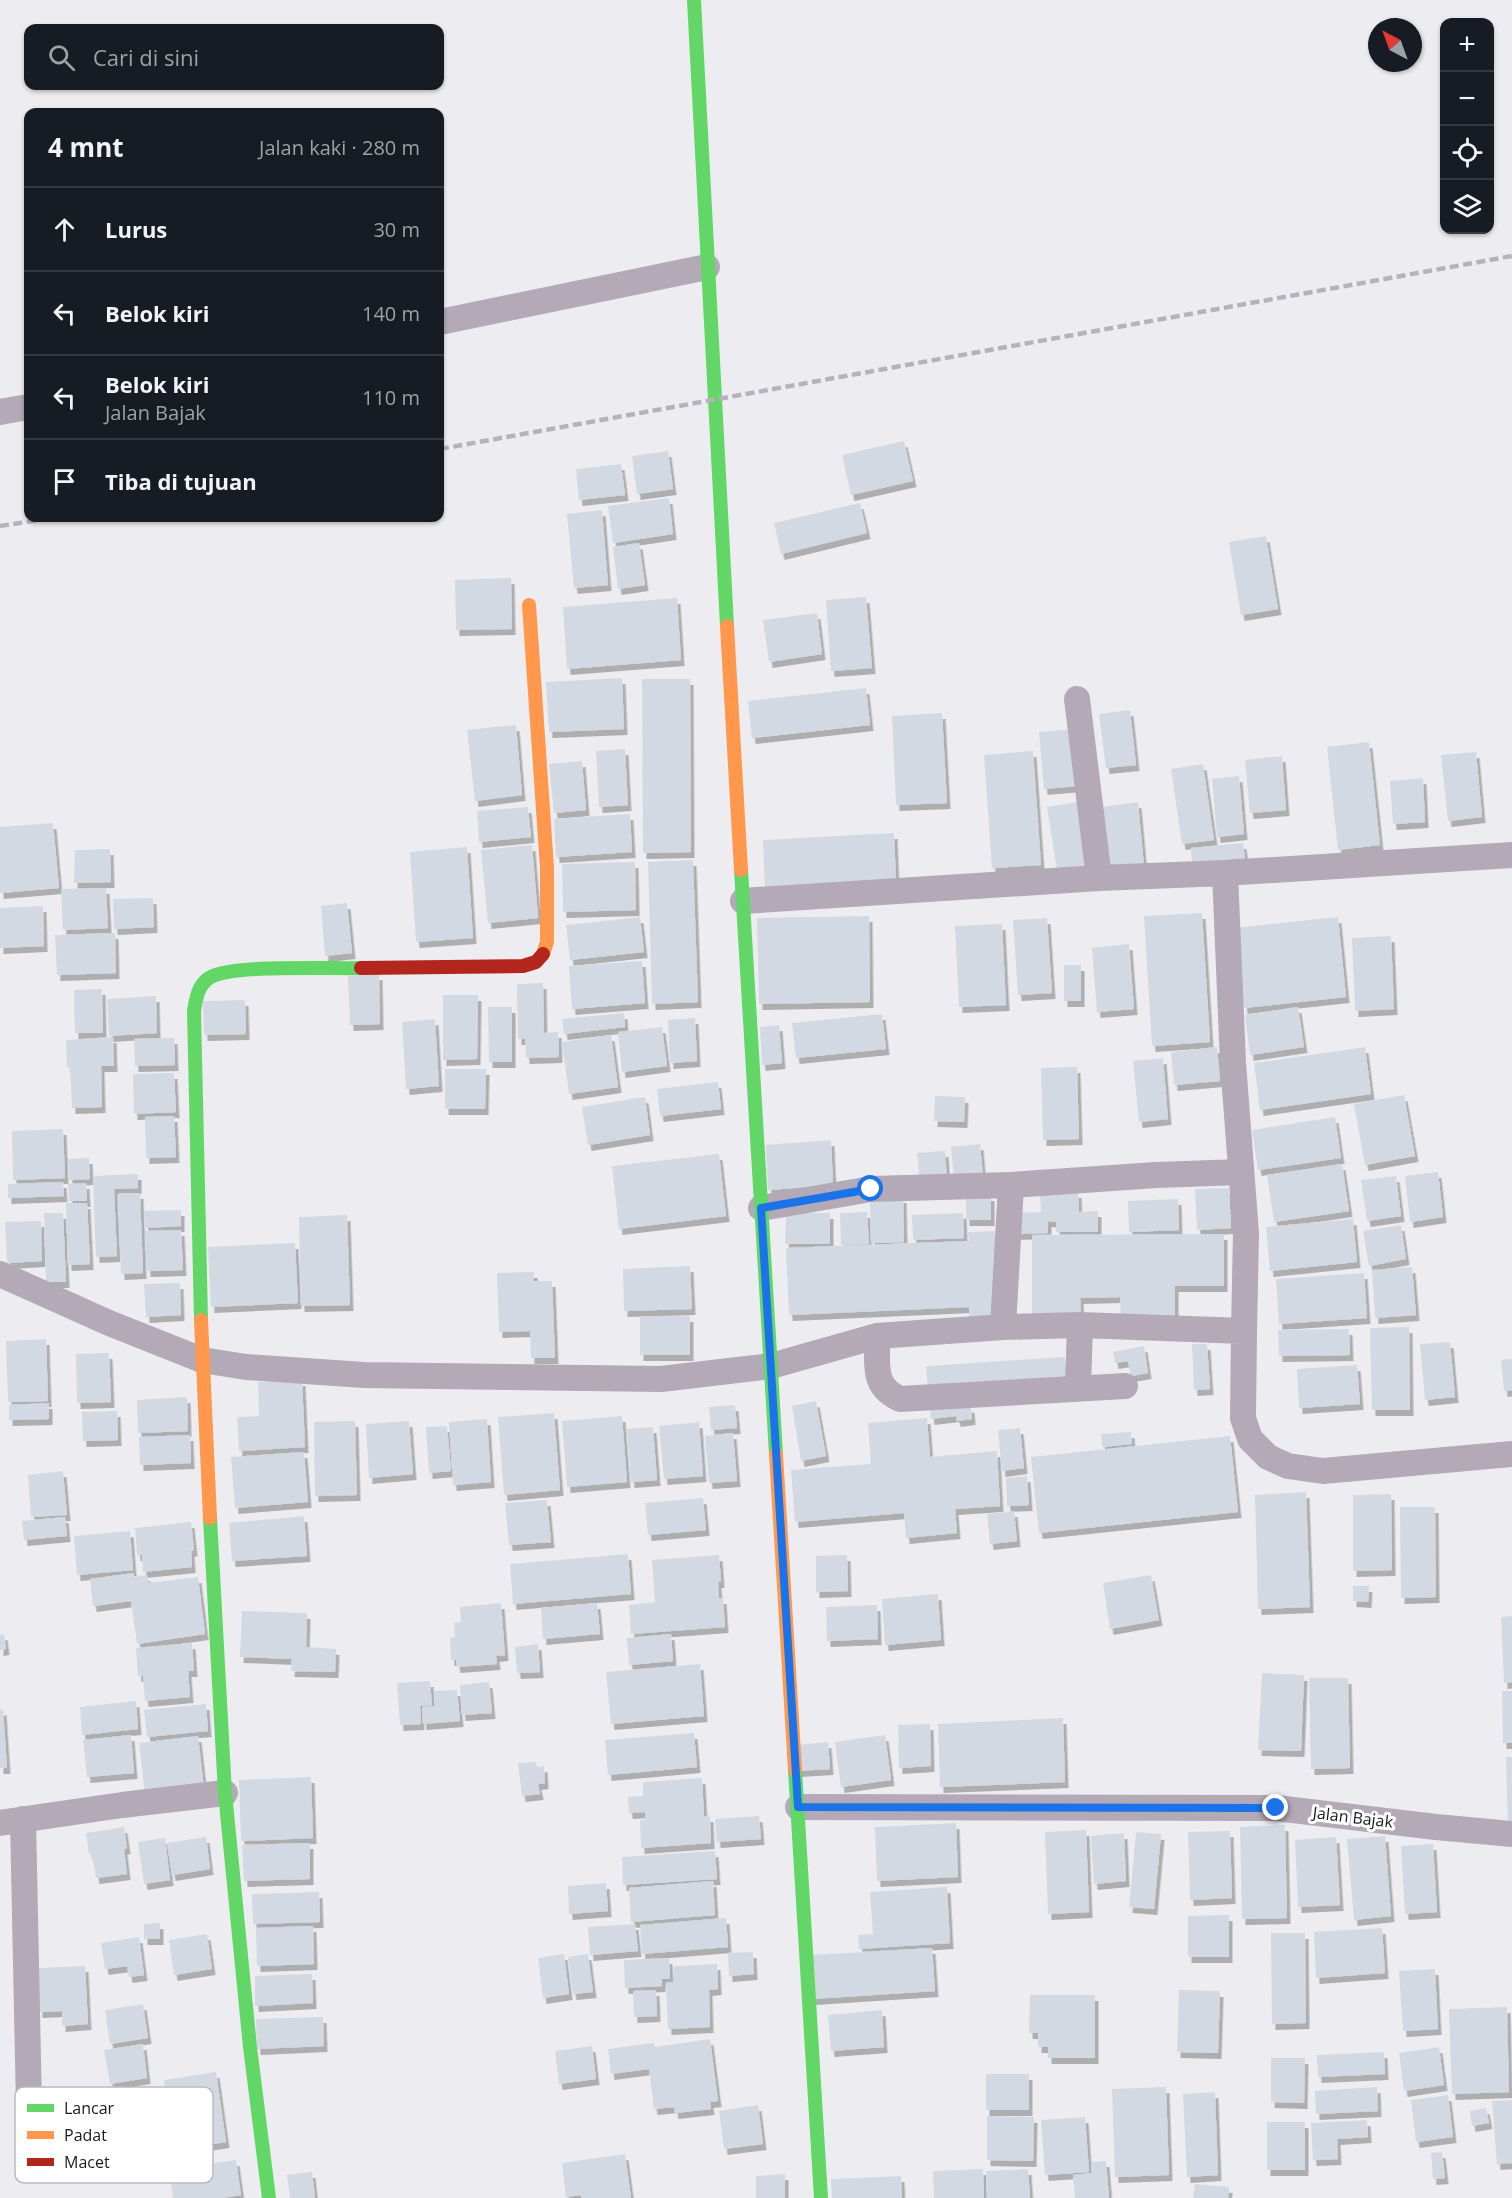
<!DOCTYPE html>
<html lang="id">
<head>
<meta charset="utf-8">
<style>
	:root { --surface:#171b24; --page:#20242c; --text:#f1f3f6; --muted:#9ea1a6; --line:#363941 }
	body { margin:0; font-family:"Open Sans",sans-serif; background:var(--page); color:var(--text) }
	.controls { position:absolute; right:18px; top:18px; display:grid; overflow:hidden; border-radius:12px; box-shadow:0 2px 4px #0004 }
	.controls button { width:54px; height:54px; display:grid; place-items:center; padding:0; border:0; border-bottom:2px solid var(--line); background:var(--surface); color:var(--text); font:30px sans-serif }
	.compass { position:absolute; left:1368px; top:18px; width:54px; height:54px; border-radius:50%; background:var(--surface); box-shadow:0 2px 4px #0004; rotate:319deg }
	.stop { position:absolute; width:18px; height:18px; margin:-14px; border:4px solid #1a73e8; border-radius:50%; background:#fff }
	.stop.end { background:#1a73e8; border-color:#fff; box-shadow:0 2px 6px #0008 }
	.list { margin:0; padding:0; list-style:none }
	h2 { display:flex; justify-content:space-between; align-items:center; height:78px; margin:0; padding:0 24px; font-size:26px }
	h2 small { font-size:20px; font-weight:400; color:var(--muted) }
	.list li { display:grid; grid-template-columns:39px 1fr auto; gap:18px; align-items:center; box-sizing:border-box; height:84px; padding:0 24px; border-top:2px solid var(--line) }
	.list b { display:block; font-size:22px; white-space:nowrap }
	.list p { margin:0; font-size:20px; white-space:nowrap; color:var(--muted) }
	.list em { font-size:20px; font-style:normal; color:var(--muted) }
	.icon { flex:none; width:33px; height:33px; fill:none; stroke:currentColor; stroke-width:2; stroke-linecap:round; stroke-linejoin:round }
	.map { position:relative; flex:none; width:1512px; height:2198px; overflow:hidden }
	.search { position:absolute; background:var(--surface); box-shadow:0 2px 4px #0004; left:24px; top:24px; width:420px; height:66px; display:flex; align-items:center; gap:15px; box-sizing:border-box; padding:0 21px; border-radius:12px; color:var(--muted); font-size:22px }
	.panel { position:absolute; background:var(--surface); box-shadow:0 2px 4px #0004; left:24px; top:108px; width:420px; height:414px; border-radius:12px }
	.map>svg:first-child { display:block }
	.building { fill:#d2d9e2; filter:url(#shadow) }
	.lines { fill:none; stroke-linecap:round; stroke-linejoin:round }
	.street { stroke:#b3a9b7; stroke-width:26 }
	.fast { stroke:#63d668; stroke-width:14 }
	.slow { stroke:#ff974d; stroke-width:14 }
	.jam { stroke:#b3261e; stroke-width:14 }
	.rail { stroke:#b6b2ba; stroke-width:4.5; stroke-dasharray:9 4.5; stroke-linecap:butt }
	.route { stroke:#1a73e8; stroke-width:8 }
	.labels { text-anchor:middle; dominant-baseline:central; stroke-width:6; stroke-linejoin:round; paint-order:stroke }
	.street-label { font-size:16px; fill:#1b1b1e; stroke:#fff }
	.key { fill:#fff; stroke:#bbbbbc; stroke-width:1.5 }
	.key-label { font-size:16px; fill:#1b1b1e }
</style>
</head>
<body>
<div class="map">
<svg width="1512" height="2198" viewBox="0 0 1512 2198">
	<defs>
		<filter id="shadow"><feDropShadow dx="3.5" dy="6" stdDeviation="0" flood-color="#0004"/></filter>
	</defs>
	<rect width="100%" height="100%" fill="#ededf1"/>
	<path class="building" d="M904 441 913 481 851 495 842 455Z
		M668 451 673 489 637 494 632 456Z
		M621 464 625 495 579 500 576 469Z
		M669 498 673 534 613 543 608 506Z
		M860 503 867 533 781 554 774 523Z
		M602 510 608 585 574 588 567 514Z
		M1266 536 1278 609 1241 615 1229 542Z
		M639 543 645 585 618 589 613 547Z
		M511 578 512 629 456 630 455 580Z
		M866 597 872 668 831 671 826 600Z
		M677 598 681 660 567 669 563 607Z
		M817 613 822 654 769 662 763 620Z
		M622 678 624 729 549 732 546 682Z
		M642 679H690L691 852 643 853Z
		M866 688 870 725 752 738 748 701Z
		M1130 710 1136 765 1106 768 1099 714Z
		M942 713 947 803 896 805 892 716Z
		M516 725 522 795 475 801 467 730Z
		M1073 729 1078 786 1044 789 1039 732Z
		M1369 742 1380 845 1338 850 1327 747Z
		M625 749 628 805 599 807 596 751Z
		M1033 751 1041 865 992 868 984 755Z
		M1476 752 1482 817 1448 821 1441 755Z
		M1282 756 1286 810 1250 813 1245 760Z
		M582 761 586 810 554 813 549 764Z
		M1203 764 1214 840 1182 844 1171 769Z
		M1239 776 1244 834 1217 837 1212 779Z
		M1423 778 1425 822 1393 824 1390 781Z
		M1078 802 1088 871 1058 876 1047 807Z
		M1138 802 1144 867 1107 870 1101 807Z
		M528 807 531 837 479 842 477 811Z
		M630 814 632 852 556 857 554 819Z
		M53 823 59 888 0 893V827Z
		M894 833 896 882 765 888 763 840Z
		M1243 843 1245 858 1192 863 1191 848Z
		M532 845 538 918 488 923 481 850Z
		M467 847 473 938 416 942 410 852Z
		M110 849 111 882 74 883 75 850Z
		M693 860 698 1002 652 1004 648 862Z
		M635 862 636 910 563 912 562 864Z
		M106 888 108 928 63 930 61 889Z
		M153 898 154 927 114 929 113 899Z
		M347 903 352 953 325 956 321 906Z
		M43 906 44 946 0 948V908Z
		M1202 913 1210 1042 1152 1046 1144 916Z
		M869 916 870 1002 759 1004 757 918Z
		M640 917 644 952 570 960 566 925Z
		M1338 917 1346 997 1244 1008 1236 928Z
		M1047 918 1052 993 1018 995 1013 920Z
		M1002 924 1006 1005 959 1007 955 926Z
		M115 933 116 973 57 975 55 935Z
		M1391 936 1394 1009 1355 1011 1352 938Z
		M1129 944 1134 1009 1097 1012 1092 948Z
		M642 961 645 1003 572 1009 569 966Z
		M1064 965H1081V1001H1064Z
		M379 974 380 1024 350 1025 348 976Z
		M543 983 544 1033 558 1032 559 1057 526 1058 525 1039H518L517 984Z
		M102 989 103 1033H75L74 990Z
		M443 995H478L477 1059 443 1060Z
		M156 996 157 1033 109 1036 107 999Z
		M245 1000 246 1034 204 1035 203 1001Z
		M488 1007H512V1062H489Z
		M1298 1007 1304 1047 1250 1055 1245 1015Z
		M624 1013 625 1027 564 1034 562 1019Z
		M882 1014 886 1049 796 1058 792 1023Z
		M695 1018 697 1061 670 1063 668 1020Z
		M435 1019 439 1086 406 1089 402 1022Z
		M779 1025 782 1063 762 1065 760 1027Z
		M662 1027 667 1066 622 1072 618 1032Z
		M611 1035 618 1087 569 1094 562 1042Z
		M113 1037 114 1066H101L102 1107 72 1108 70 1067 67 1068 66 1040Z
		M174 1038 175 1065 135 1066 134 1039Z
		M1217 1047 1220 1081 1174 1085 1171 1052Z
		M1365 1047 1371 1094 1260 1110 1254 1063Z
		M1163 1058 1168 1119 1139 1122 1133 1061Z
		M1077 1067 1079 1139 1043 1140 1041 1068Z
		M445 1069H486L485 1109H445Z
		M174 1073 176 1112 134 1114 133 1074Z
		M718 1082 721 1109 660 1116 657 1089Z
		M1404 1095 1415 1156 1365 1165 1354 1104Z
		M935 1096 965 1097 964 1122 934 1121Z
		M645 1097 650 1135 588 1145 582 1107Z
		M174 1116 176 1157 146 1158 145 1117Z
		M1335 1117 1341 1158 1258 1170 1252 1130Z
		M63 1129 65 1178 13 1180 12 1131Z
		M831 1140 833 1185 768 1190 766 1145Z
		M980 1144 983 1177 954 1180 951 1147Z
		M945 1151 947 1180 920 1183 917 1153Z
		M719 1154 726 1216 619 1229 612 1166Z
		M89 1158 90 1179 69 1180 68 1159Z
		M1342 1164 1349 1211 1274 1222 1267 1175Z
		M1438 1172 1443 1217 1410 1222 1405 1176Z
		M138 1174V1188L114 1189 117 1256 96 1257 93 1176Z
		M1396 1176 1401 1216 1367 1221 1361 1180Z
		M63 1182 64 1196 8 1198V1184Z
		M86 1183 87 1201H69L68 1184Z
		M1229 1188 1231 1228 1197 1230 1195 1189Z
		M1078 1192 1079 1212 1098 1211V1232H1056V1222L1048 1221V1233L1012 1234V1213L1041 1212 1040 1194Z
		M118 1193H140L143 1273 121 1274Z
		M966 1195H991V1220H966Z
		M870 1197H903L904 1242 871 1243Z
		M1178 1199 1179 1230 1129 1232 1128 1201Z
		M66 1203H87L90 1264 68 1265Z
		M181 1210V1226L145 1228 144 1211Z
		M867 1212 869 1244 841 1245 840 1213Z
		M44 1213H63L66 1282H46Z
		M786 1213H830V1244H785Z
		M963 1213 964 1238 913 1240 912 1215Z
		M347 1215 350 1305 301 1306 299 1217Z
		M1353 1219 1357 1262 1270 1271 1266 1227Z
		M41 1221 42 1261 7 1263 5 1222Z
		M1401 1225 1406 1259 1369 1266 1363 1231Z
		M181 1230 183 1270 147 1271 145 1231Z
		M1000 1231 1003 1322 969 1323V1307L789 1315 786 1248 969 1241 968 1232Z
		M1224 1234V1286H1175V1323H1121L1120 1297 1080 1298 1081 1315 1032 1316V1235Z
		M295 1243 298 1303 211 1307 208 1247Z
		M690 1266 692 1309 624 1311 623 1269Z
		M1412 1267 1416 1315 1375 1318 1372 1270Z
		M534 1272V1281H552L555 1358H531L530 1331 499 1332 497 1273Z
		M1364 1273 1367 1318 1279 1324 1276 1279Z
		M180 1283 181 1315 146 1317 144 1284Z
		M640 1316H690V1355H640Z
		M1409 1327 1410 1410H1372L1370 1328Z
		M1349 1329 1350 1355 1279 1356 1278 1330Z
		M46 1339 48 1401 8 1402 6 1341Z
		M1450 1342 1455 1397 1425 1400 1420 1344Z
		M1192 1344H1207L1210 1389 1194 1390Z
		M1144 1346 1148 1373 1131 1376 1128 1361 1115 1363 1113 1352Z
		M109 1353 111 1402 77 1403 76 1354Z
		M1065 1357 1066 1383 928 1391 926 1366Z
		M1512 1359V1390L1504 1391 1501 1360Z
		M1357 1365 1360 1404 1299 1408 1297 1369Z
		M302 1380 305 1447 239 1451 237 1417 259 1416 258 1382Z
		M187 1397 188 1431 138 1433 137 1400Z
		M929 1399 971 1407 972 1419 957 1421 956 1416 931 1419Z
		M816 1401 826 1456 801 1461 792 1406Z
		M49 1403V1419L9 1420V1405Z
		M735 1405 737 1428 711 1430 709 1407Z
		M117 1411 118 1440 83 1441 82 1412Z
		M554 1413 560 1490 504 1495 498 1417Z
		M622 1416 627 1482 567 1487 562 1421Z
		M927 1418 930 1457 997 1451 1000 1506 955 1509 957 1533 906 1538 904 1513 795 1522 791 1470 871 1464 868 1423Z
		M487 1419 491 1482 453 1485 449 1422Z
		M355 1421 357 1495 315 1496 314 1422Z
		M409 1421 413 1474 369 1478 366 1424Z
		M699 1422 703 1476 664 1479 659 1426Z
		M447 1426 451 1471 429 1473 426 1427Z
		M653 1427 657 1480 631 1482 627 1429Z
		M1020 1428 1024 1468 1002 1471 998 1430Z
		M1131 1432 1132 1444 1102 1447 1101 1434Z
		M733 1433 737 1481 709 1483 705 1436Z
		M190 1435 191 1463 140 1465 139 1437Z
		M1230 1436 1238 1512 1039 1533 1031 1457Z
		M304 1452 308 1502 235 1508 231 1457Z
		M63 1471 67 1515 31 1517 28 1475Z
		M1027 1476 1029 1505 1007 1506 1006 1478Z
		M1306 1492 1310 1607 1258 1609 1255 1495Z
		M1391 1494 1392 1570 1353 1571V1495Z
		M703 1498 706 1530 648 1535 645 1503Z
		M547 1500 551 1542 509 1545 505 1503Z
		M1400 1507H1435L1436 1597 1401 1598Z
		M1014 1511 1017 1541 990 1544 987 1514Z
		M304 1516 307 1556 232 1561 229 1523Z
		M65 1517 67 1536 24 1540 22 1521Z
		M191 1522 194 1550 191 1551 192 1567 143 1572 142 1555H137L135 1528Z
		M130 1531 133 1570 77 1575 74 1536Z
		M628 1554 631 1594 513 1604 510 1564Z
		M719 1555 721 1582H718L719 1598H723L725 1627 631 1634 629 1605 655 1602 652 1560Z
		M847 1555 848 1591 816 1592V1556Z
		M134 1573V1577L147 1575 148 1583 198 1577 205 1634 137 1644 131 1601 93 1606 90 1579Z
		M1151 1575 1159 1620 1110 1629 1103 1583Z
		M1353 1586H1369L1368 1602 1353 1601Z
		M938 1594 941 1640 885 1645 882 1599Z
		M501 1603 505 1655 496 1656 497 1664 457 1667 456 1660H451L450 1638 455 1637 454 1623 461 1622 460 1607Z
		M597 1603 600 1634 543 1639 541 1608Z
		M877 1605 878 1639 827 1641 826 1607Z
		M242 1611 307 1613 306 1647 336 1649 335 1672 291 1671 292 1659 240 1657Z
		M1512 1616V1682L1504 1683 1501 1617Z
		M4 1634 6 1649 0 1650V1635Z
		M671 1634 673 1661 629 1665 627 1638Z
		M192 1643 194 1671H188L190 1697 145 1701 143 1676H138L136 1648Z
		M538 1644 540 1672 517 1673 515 1647Z
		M700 1664 704 1716 611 1724 606 1672Z
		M1262 1673 1304 1675 1301 1751 1258 1750Z
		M1309 1678H1348L1350 1768 1311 1769Z
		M430 1681 432 1705 420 1706 421 1724 400 1725 397 1683Z
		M489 1682 492 1713 462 1715 460 1685Z
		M457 1690 460 1721 423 1724 422 1707 435 1706 434 1691Z
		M1502 1691H1512V1743H1503Z
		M136 1701 138 1729 82 1735 80 1707Z
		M206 1704 208 1731 147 1737 144 1710Z
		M3 1709 7 1768H0V1710Z
		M1063 1718 1065 1782 940 1787 938 1724Z
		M930 1724 931 1766 899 1768 898 1725Z
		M694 1733 697 1767 608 1775 605 1740Z
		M131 1735 134 1773 87 1777 83 1740Z
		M885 1735 891 1780 841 1787 835 1742Z
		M198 1736 204 1788 145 1794 139 1743Z
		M828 1742 830 1769 797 1771 795 1745Z
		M1506 1757H1512V1824H1508Z
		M536 1762 537 1767 544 1766 545 1783 538 1784 540 1794 522 1796 518 1763Z
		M311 1777 313 1838 241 1841 239 1780Z
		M702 1778 704 1816H710L711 1843 641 1848 640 1820H645V1812L629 1813 628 1797 643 1796V1782Z
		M759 1816 761 1839 717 1842 715 1819Z
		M956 1823 958 1877 877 1881 875 1827Z
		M1285 1825 1287 1918 1242 1919 1240 1827Z
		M124 1827 127 1848 124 1849 127 1874 96 1878 92 1854H89L86 1833Z
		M1086 1830 1089 1912 1048 1914 1045 1832Z
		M1230 1831 1232 1898 1190 1900 1188 1832Z
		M1136 1832 1161 1834 1154 1909 1129 1907Z
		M1124 1833 1126 1881 1094 1884 1091 1836Z
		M1385 1836 1391 1916 1354 1920 1347 1839Z
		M206 1837 210 1869 172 1875 167 1843Z
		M1336 1837 1340 1905 1298 1907 1295 1840Z
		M165 1838 170 1880 144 1884 138 1842Z
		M310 1843V1879L244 1881 242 1845Z
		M1433 1844 1437 1912 1405 1914 1401 1846Z
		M715 1851 717 1879 623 1885 622 1857Z
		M713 1881 715 1915 631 1922 629 1888Z
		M606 1883 608 1911 569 1914 568 1886Z
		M947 1887 950 1943 859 1949 858 1935 873 1934 870 1892Z
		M319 1892 320 1922 253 1924 252 1894Z
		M1229 1915V1957H1188V1916Z
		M726 1918 728 1947 642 1954 640 1925Z
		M160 1923V1939H144V1924Z
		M635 1924 638 1951 590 1955 588 1927Z
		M313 1926 314 1964 257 1966 256 1928Z
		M1382 1928 1385 1973 1316 1978 1314 1932Z
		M1271 1933H1305L1306 2023 1272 2024Z
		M207 1934 212 1969 174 1975 169 1940Z
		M139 1937 144 1975 129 1977 127 1966 105 1969 101 1943Z
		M932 1948 935 1991 812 1999 810 1955Z
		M753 1952 754 1974 729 1976 728 1953Z
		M564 1954 569 1994 543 1998 538 1958Z
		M588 1954 593 1992 573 1994 568 1957Z
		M669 1958 670 1979H662V1986L625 1988 624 1960Z
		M717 1964 718 1989 709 1990 710 2027 668 2029 666 1982H674V1966Z
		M85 1966 88 2024 62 2026V2011L39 2012 38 1968Z
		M1435 1969 1438 2029 1403 2031 1399 1971Z
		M312 1974 313 2003 255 2006V1976Z
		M656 1990 657 2016 634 2017 633 1991Z
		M1179 1990 1220 1991 1218 2053 1177 2052Z
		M1030 1995H1095V2058H1048V2047H1038V2033H1029Z
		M143 2004 148 2038 110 2044 105 2010Z
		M1507 2007 1509 2092 1452 2094 1449 2009Z
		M882 2010 884 2047 831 2051 828 2015Z
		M323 2017 324 2046 257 2049 256 2019Z
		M710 2039 718 2101 710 2102 711 2109 675 2113 674 2107 654 2109 649 2069 611 2074 608 2049 654 2043 655 2047Z
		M143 2044 147 2078 110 2084 104 2050Z
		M592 2046 596 2079 559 2084 555 2051Z
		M1439 2047 1444 2085 1404 2091 1399 2053Z
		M1384 2052 1385 2074 1318 2077 1317 2055Z
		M1271 2058H1305L1304 2103 1271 2102Z
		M216 2072 226 2142 174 2150 164 2080Z
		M986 2074H1029V2110H986Z
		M1166 2087 1169 2175 1115 2177 1112 2089Z
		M1377 2087 1378 2111 1316 2114 1315 2091Z
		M1215 2092 1218 2175 1187 2177 1183 2094Z
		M1448 2095 1453 2137 1416 2142 1411 2100Z
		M1512 2100V2163L1497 2164 1492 2101Z
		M758 2105 763 2144 724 2149 719 2111Z
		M1486 2108 1489 2123 1472 2126 1470 2111Z
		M987 2116 1034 2117 1033 2161 987 2160Z
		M1085 2117 1089 2172 1045 2175 1041 2120Z
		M1367 2120 1368 2137 1337 2139 1338 2159 1313 2160 1311 2123Z
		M1267 2122H1305V2170H1267Z
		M1442 2152 1445 2178 1433 2179 1431 2153Z
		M625 2154 631 2198H581V2195L566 2197 562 2163Z
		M236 2160 241 2195 222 2198H173L169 2170Z
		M1106 2161 1109 2198H1075L1073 2175 1092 2173 1091 2162Z
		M983 2169 984 2198H934L933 2171Z
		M1028 2169 1030 2198H987L986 2171Z
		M312 2172 315 2198H290L287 2175Z
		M785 2174V2198H756V2176Z
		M901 2176 902 2198H832L831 2179Z
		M1195 2184 1229 2187 1228 2198H1193Z"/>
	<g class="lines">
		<path class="street" d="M440 322 707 267
			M0 412 28 407
			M1077 699 1099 878
			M743 901 1099 878 1225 873 1512 855
			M1011 1185 1156 1175 1241 1172
			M761 1208 871 1189 1011 1185 1003 1327
			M0 1274 109 1323 202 1360 246 1367 364 1375 661 1379 771 1366 877 1336 1003 1327 1080 1325 1244 1331 1246 1233 1233 1063 1225 873
			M1244 1331 1243 1418 1250 1439 1268 1457 1288 1466 1323 1471 1512 1454
			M877 1336C878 1364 871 1386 900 1399L1125 1386
			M1078 1388 1080 1325
			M798 1807 1276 1808 1436 1827 1512 1834
			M23 1819 30 2156
			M0 1823 122 1805 225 1793"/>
		<path class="fast" d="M694 0 727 626
			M741 870 776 1454
			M201 1320 194 1011C196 999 198 985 209 978 230 964 331 969 361 968
			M210 1518 225 1793 250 2047 269 2198
			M795 1770 821 2198"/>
		<path class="slow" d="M529 605 547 868V942L543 954
			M727 626 741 870
			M201 1320 210 1518
			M776 1454 795 1770"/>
		<path class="jam" d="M361 968 523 966 536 962 543 954"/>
		<path class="rail" d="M440 449 1512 256
			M0 526 51 518"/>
	</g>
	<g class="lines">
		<path class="route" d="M871 1189 761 1208 798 1807 1276 1808"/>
	</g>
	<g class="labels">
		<g class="street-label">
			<text transform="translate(1353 1817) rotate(7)">Jalan Bajak</text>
		</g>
	</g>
	<rect x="15" y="2087" width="198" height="96" rx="9" class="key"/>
	<rect x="27" y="2104" width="27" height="8" fill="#63d668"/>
	<rect x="27" y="2131" width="27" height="8" fill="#ff974d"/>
	<rect x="27" y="2158" width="27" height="8" fill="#b3261e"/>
	<g class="key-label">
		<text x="64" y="2114">Lancar</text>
		<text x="64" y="2141">Padat</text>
		<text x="64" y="2168">Macet</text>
	</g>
</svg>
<div class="controls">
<button>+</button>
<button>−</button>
<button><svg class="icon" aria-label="locate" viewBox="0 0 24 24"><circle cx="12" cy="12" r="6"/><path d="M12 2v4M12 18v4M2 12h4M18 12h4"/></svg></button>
<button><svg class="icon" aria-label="layers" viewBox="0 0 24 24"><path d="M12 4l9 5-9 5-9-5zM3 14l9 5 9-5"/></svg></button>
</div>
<svg class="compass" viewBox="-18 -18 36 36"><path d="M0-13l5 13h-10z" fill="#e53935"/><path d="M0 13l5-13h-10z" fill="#9ea1a6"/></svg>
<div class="stop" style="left:871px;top:1189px"></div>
<div class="stop end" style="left:1276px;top:1808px"></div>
<div class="search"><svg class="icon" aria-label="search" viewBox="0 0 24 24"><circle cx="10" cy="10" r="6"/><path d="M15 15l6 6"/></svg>Cari di sini</div>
<section class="panel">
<h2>4 mnt<small>Jalan kaki · 280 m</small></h2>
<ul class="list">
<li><svg class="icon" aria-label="ahead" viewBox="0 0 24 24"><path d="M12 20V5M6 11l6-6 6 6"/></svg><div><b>Lurus</b></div><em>30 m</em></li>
<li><svg class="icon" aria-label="left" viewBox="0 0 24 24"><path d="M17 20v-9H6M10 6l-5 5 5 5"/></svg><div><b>Belok kiri</b></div><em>140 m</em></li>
<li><svg class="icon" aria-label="left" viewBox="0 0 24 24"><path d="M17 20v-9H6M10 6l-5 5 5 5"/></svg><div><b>Belok kiri</b><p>Jalan Bajak</p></div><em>110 m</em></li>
<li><svg class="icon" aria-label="arrive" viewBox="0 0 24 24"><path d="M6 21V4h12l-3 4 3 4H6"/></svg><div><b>Tiba di tujuan</b></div></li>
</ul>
</section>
</div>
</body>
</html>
